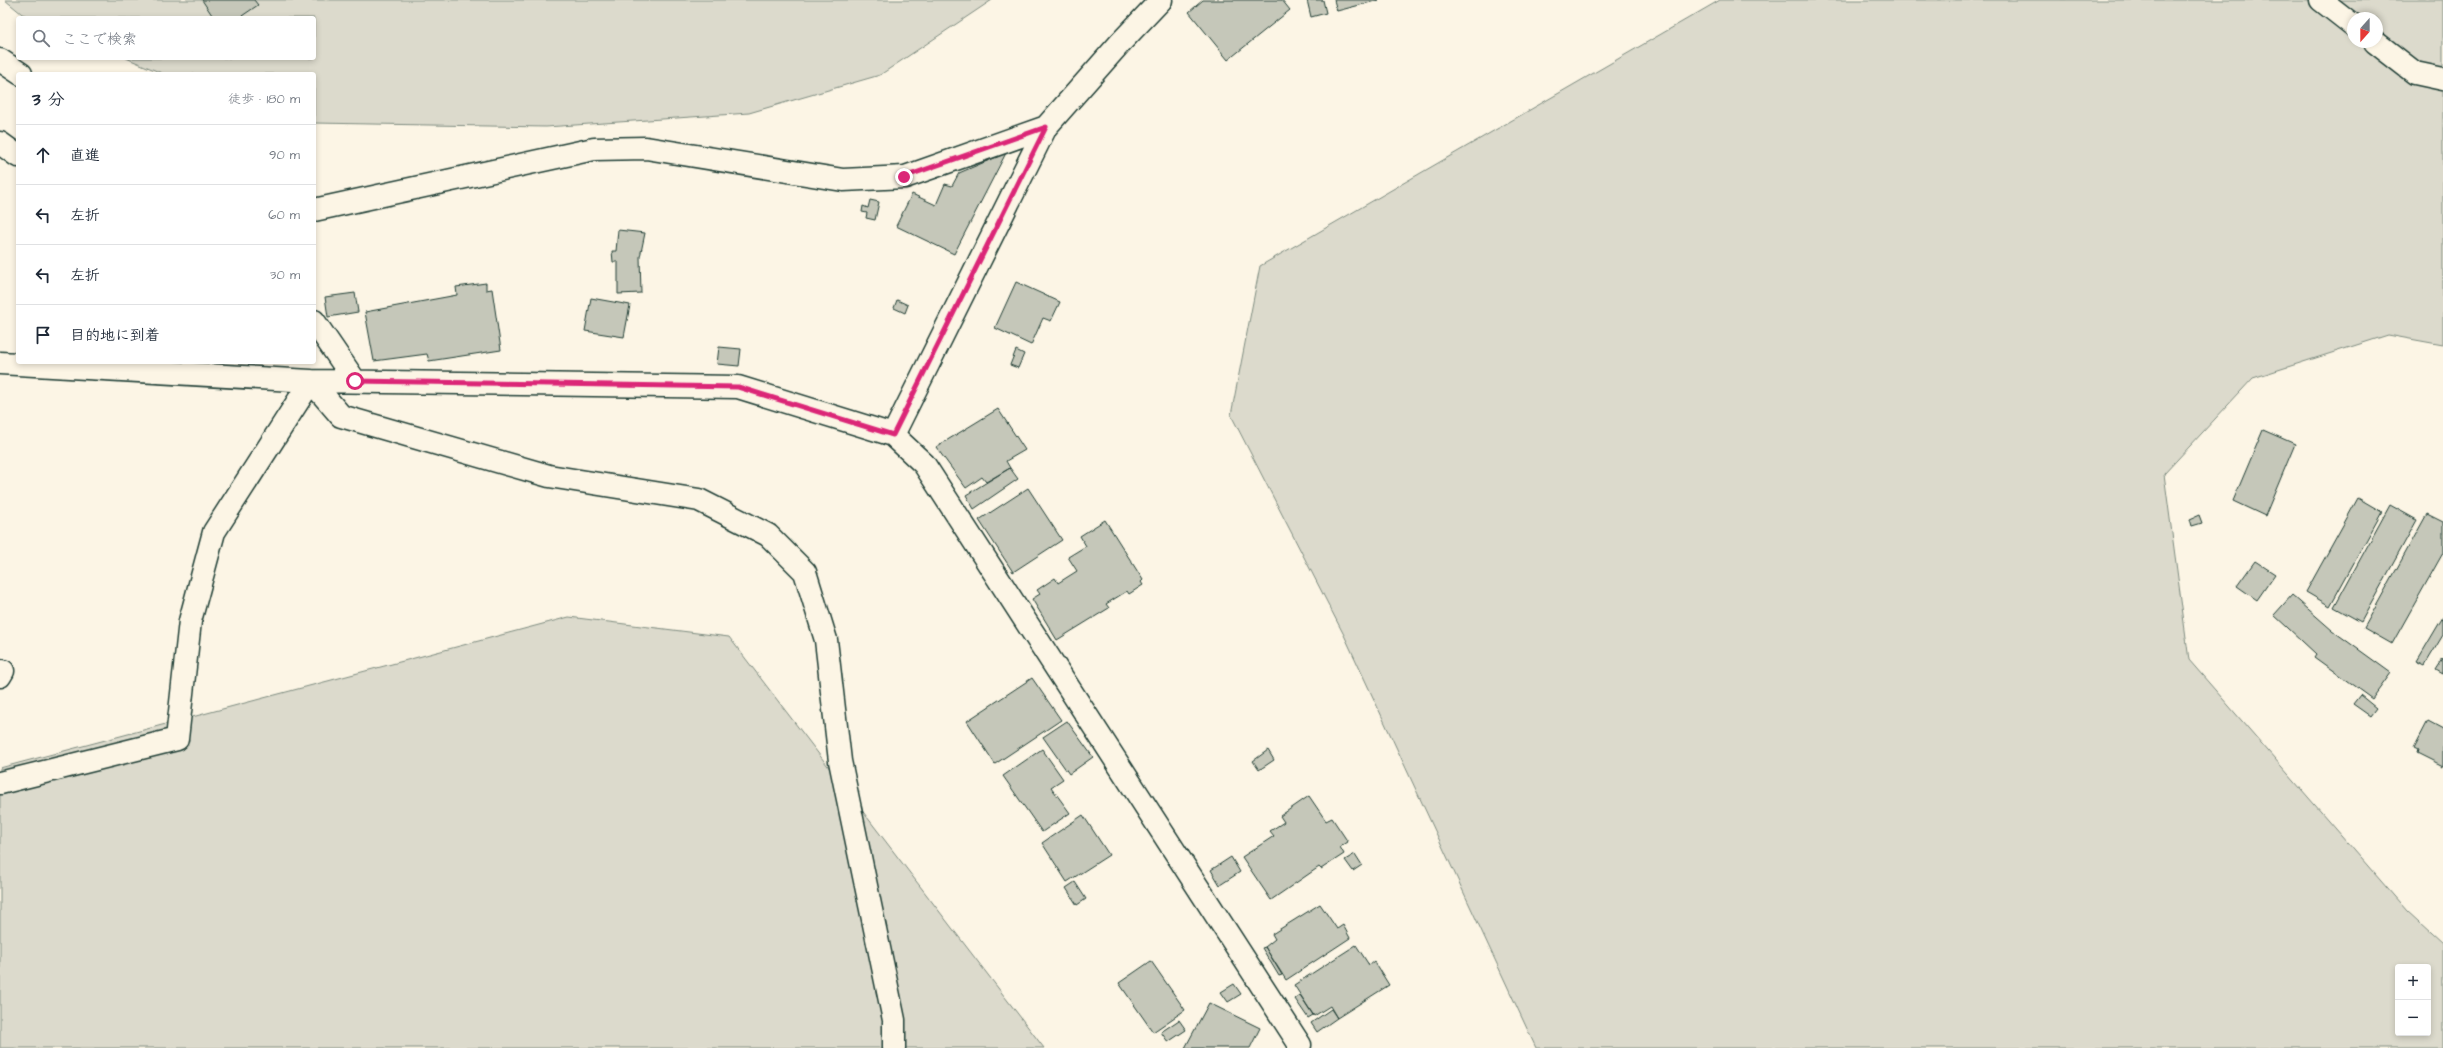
<!DOCTYPE html>
<html lang="ja">
<head>
<meta charset="utf-8">
<style>
	:root { --surface:#fff; --page:#f2f2f3; --text:#1f2937; --muted:#747a83; --line:#e0e1e3 }
	body { margin:0; font-family:"Architects Daughter","Klee One",sans-serif; background:var(--page); color:var(--text) }
	.controls { position:absolute; right:12px; bottom:12px; display:grid; overflow:hidden; border-radius:4px; box-shadow:0 2px 6px #0003 }
	.controls button { width:36px; height:36px; display:grid; place-items:center; padding:0; border:0; border-bottom:1px solid var(--line); background:var(--surface); color:var(--text); font:20px sans-serif }
	.compass { position:absolute; left:2347px; top:12px; width:36px; height:36px; border-radius:50%; background:var(--surface); box-shadow:0 2px 6px #0003; rotate:201deg }
	.stop { position:absolute; width:12px; height:12px; margin:-9px; border:3px solid #db2777; border-radius:50%; background:#fff }
	.stop.end { background:#db2777; border-color:#fff; box-shadow:0 1px 4px #0008 }
	.list { margin:0; padding:0; list-style:none }
	h2 { display:flex; justify-content:space-between; align-items:center; height:52px; margin:0; padding:0 16px; font-size:17px }
	h2 small { font-size:13px; font-weight:400; color:var(--muted) }
	.list li { display:grid; grid-template-columns:26px 1fr auto; gap:12px; align-items:center; box-sizing:border-box; height:60px; padding:0 16px; border-top:1px solid var(--line) }
	.list b { display:block; font-size:15px; white-space:nowrap }
	.list em { font-size:13px; font-style:normal; color:var(--muted) }
	.icon { flex:none; width:22px; height:22px; fill:none; stroke:currentColor; stroke-width:2; stroke-linecap:round; stroke-linejoin:round }
	.map { position:relative; flex:none; width:2443px; height:1048px; overflow:hidden }
	.search { position:absolute; background:var(--surface); box-shadow:0 2px 6px #0003; left:16px; top:16px; width:300px; height:44px; display:flex; align-items:center; gap:10px; box-sizing:border-box; padding:0 14px; border-radius:4px; color:var(--muted); font-size:15px }
	.panel { position:absolute; background:var(--surface); box-shadow:0 2px 6px #0003; left:16px; top:72px; width:300px; height:292px; border-radius:4px }
	.map>svg:first-child { display:block }
	.green { fill:#dcdacc; stroke:#7e8c80; fill-rule:evenodd }
	.building { fill:#c5c7b9; stroke:#1f3d34 }
	.lines { fill:none; stroke-linecap:round; stroke-linejoin:round }
	.minor-casing { stroke:#1f3d34; stroke-width:25 }
	.minor { stroke:#fcf5e5; stroke-width:22 }
	.route { stroke:#db2777; stroke-width:5 }
</style>
</head>
<body>
<div class="map">
<svg width="2443" height="1048" viewBox="0 0 2443 1048">
	<rect width="100%" height="100%" fill="#fcf5e5"/>
	<filter id="ink" filterUnits="userSpaceOnUse"><feTurbulence type="fractalNoise" baseFrequency=".025" numOctaves="2"/><feDisplacementMap in="SourceGraphic" scale="8" xChannelSelector="R" yChannelSelector="G"/><feConvolveMatrix kernelMatrix="1 2 1 2 8 2 1 2 1" color-interpolation-filters="sRGB"/></filter>
	<g filter="url(#ink)">
		<path class="green" d="M5 0H992L880 75 749 113 546 127 314 123V74H164L126 58H314V18H32L22 14Z
			M1720 0H2443V345L2388 335 2253 378 2164 474 2189 660 2407 911 2443 944V1048H1536L1344 635 1231 415 1260 266ZM2353 18H2377V42H2353ZM2398 967H2428V1033H2398Z
			M569 617 729 637 1044 1048H0V768Z"/>
		<path class="building" d="M202 0H254L258 5 239 18H214Z
			M1203 0H1282L1290 10 1228 60 1189 12Z
			M1307 0H1323L1326 13 1311 17Z
			M1334 0H1379L1337 11Z
			M1006 153 954 254 896 226 912 194 936 205 945 184 952 186 959 173Z
			M870 200 879 202 875 220 866 218 867 213 862 212 863 206 868 208Z
			M618 230 645 233 640 257 641 293 618 294V262H613L612 251H616Z
			M1016 282 1060 302 1051 321 1043 318 1031 345 995 328Z
			M486 283V290L492 289 501 350 429 361 427 354 374 361 365 312 457 295 456 287Z
			M355 293 358 312 328 317 325 297Z
			M591 298 630 305 624 337 585 331Z
			M897 300 908 305 905 313 894 308Z
			M719 347 741 349 739 366 717 364Z
			M1016 350 1024 354 1018 368 1010 365Z
			M998 409 1025 450 1006 461 1010 468 986 482 982 477 966 488 936 447Z
			M2263 430 2295 444 2265 516 2233 501Z
			M1010 468 1018 479 974 509 966 495Z
			M1028 488 1062 540 1013 572 979 520Z
			M2358 498 2382 512 2330 606 2306 592Z
			M2390 505 2417 520 2361 622 2334 607Z
			M2427 514 2443 522V553L2392 644 2364 628Z
			M2199 515 2202 523 2192 526 2190 519Z
			M1105 520 1143 580 1141 582 1143 585 1129 594 1127 591 1106 604 1109 608 1057 640 1032 599 1040 594 1037 590 1055 578 1058 583 1077 571 1068 557 1086 546 1080 536Z
			M2255 561 2275 574 2257 600 2237 586Z
			M2292 595 2333 631 2391 673 2372 699 2314 657 2316 654 2274 615Z
			M2443 617V635L2425 665 2417 661Z
			M2443 659V674L2436 670Z
			M1032 678 1061 720 995 764 967 721Z
			M2360 695 2376 708 2370 716 2353 704Z
			M1067 721 1093 757 1069 774 1043 737Z
			M2428 721 2443 729V766L2417 753 2418 750 2414 748Z
			M1042 749 1063 779 1051 787 1070 813 1042 832 1003 776Z
			M1268 750 1274 760 1259 770 1253 761Z
			M1309 796 1326 821 1332 818 1348 842 1340 847 1344 854 1321 869 1319 867 1271 900 1242 857 1274 836 1270 831 1284 822 1280 816Z
			M1083 815 1109 855 1067 882 1042 843Z
			M1355 854 1362 865 1353 871 1345 860Z
			M1231 857 1240 872 1220 885 1211 870Z
			M1075 882 1086 899 1077 905 1066 888Z
			M1320 904 1337 929 1343 925 1350 938 1286 980 1265 947 1275 939 1272 934Z
			M1356 945 1369 965 1374 961 1389 985 1337 1018 1330 1006 1314 1016 1294 985Z
			M1265 947 1282 975 1279 976 1262 948Z
			M1151 961 1185 1010 1153 1032 1119 983Z
			M1234 984 1241 994 1228 1002 1221 992Z
			M1300 995 1313 1015 1308 1018 1295 999Z
			M1209 1003 1260 1028 1250 1048H1185Z
			M1331 1009 1337 1018 1317 1032 1311 1023Z
			M1179 1020 1186 1030 1168 1042 1161 1032Z"/>
		<g class="lines">
			<defs>
				<path id="minor" d="M2321 0 2353 25
					M2375 42 2415 73 2443 79
					M0 60 21 74
					M0 143 18 156
					M314 210 594 149 646 148 843 180 905 177 1046 127
					M314 321 355 381
					M0 363 311 381 738 387 893 435 924 464 1300 1045 1299 1048
					M311 381 341 416 549 476 699 500 768 535 805 572 826 640 840 761 894 1020V1048
					M893 435 1046 127 1121 42 1161 0
					M0 676 3 671
					M0 783 177 739 190 621 214 532 311 381"/>
			</defs>
			<use href="#minor" class="minor-casing"/>
			<use href="#minor" class="minor"/>
		</g>
	</g>
	<g class="lines" filter="url(#ink)">
		<path class="route" d="M355 381 738 387 893 435 1046 127 904 177"/>
	</g>
</svg>
<div class="controls">
<button>+</button>
<button>−</button>
</div>
<svg class="compass" viewBox="-18 -18 36 36"><path d="M0-13l5 13h-10z" fill="#e53935"/><path d="M0 13l5-13h-10z" fill="#747a83"/></svg>
<div class="stop" style="left:355px;top:381px"></div>
<div class="stop end" style="left:904px;top:177px"></div>
<div class="search"><svg class="icon" aria-label="search" viewBox="0 0 24 24"><circle cx="10" cy="10" r="6"/><path d="M15 15l6 6"/></svg>ここで検索</div>
<section class="panel">
<h2>3 分<small>徒歩 · 180 m</small></h2>
<ul class="list">
<li><svg class="icon" aria-label="ahead" viewBox="0 0 24 24"><path d="M12 20V5M6 11l6-6 6 6"/></svg><div><b>直進</b></div><em>90 m</em></li>
<li><svg class="icon" aria-label="left" viewBox="0 0 24 24"><path d="M17 20v-9H6M10 6l-5 5 5 5"/></svg><div><b>左折</b></div><em>60 m</em></li>
<li><svg class="icon" aria-label="left" viewBox="0 0 24 24"><path d="M17 20v-9H6M10 6l-5 5 5 5"/></svg><div><b>左折</b></div><em>30 m</em></li>
<li><svg class="icon" aria-label="arrive" viewBox="0 0 24 24"><path d="M6 21V4h12l-3 4 3 4H6"/></svg><div><b>目的地に到着</b></div></li>
</ul>
</section>
</div>
</body>
</html>
